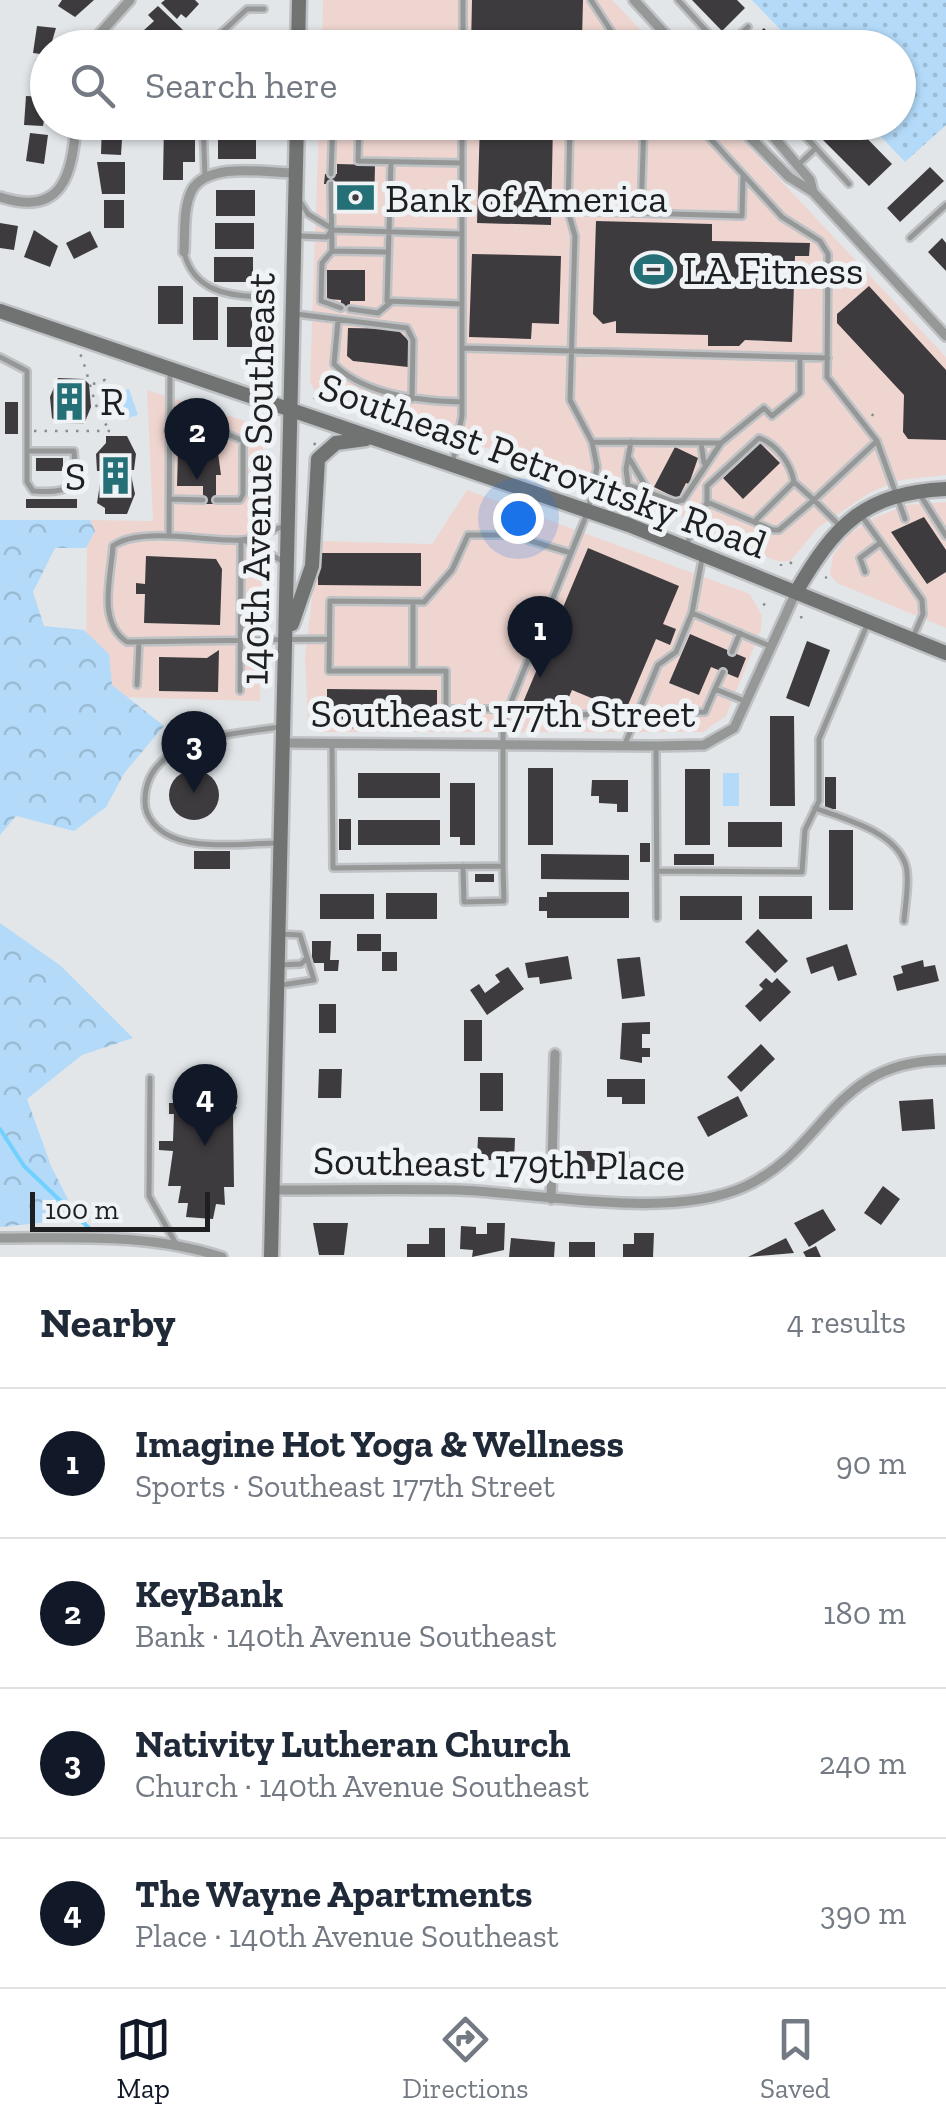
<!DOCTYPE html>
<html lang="en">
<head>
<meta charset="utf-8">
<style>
	:root { --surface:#fff; --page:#f2f2f3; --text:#1f2937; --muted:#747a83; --line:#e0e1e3; --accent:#111827 }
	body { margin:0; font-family:"Zilla Slab",serif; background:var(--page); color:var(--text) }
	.scale { position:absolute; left:30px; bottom:25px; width:180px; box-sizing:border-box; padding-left:10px; border:5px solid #1e1f21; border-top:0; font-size:28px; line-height:35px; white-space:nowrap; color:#1e1f21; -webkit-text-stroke:8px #eff3f6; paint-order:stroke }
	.you { position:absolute; left:518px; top:518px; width:35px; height:35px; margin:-25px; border:8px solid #fff; border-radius:50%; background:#1a73e8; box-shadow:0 0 0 15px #1a73e833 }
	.badge { display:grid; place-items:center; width:65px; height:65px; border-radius:50%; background:var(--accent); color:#fff; font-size:32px; font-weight:700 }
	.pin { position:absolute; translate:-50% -82px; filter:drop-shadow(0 2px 5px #0008) }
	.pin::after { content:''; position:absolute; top:52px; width:35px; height:30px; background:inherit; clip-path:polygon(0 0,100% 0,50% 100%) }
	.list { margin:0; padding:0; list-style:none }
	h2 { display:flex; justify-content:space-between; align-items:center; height:130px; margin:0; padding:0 40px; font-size:42px }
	h2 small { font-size:32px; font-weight:400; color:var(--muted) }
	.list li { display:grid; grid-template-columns:65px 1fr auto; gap:30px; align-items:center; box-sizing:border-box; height:150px; padding:0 40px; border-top:2px solid var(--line) }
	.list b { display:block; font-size:38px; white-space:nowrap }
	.list p { margin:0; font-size:32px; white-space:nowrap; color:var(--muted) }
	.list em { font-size:32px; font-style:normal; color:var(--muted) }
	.icon { flex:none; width:55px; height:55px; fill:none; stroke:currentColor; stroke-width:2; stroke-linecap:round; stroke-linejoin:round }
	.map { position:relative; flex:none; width:946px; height:1257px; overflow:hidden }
	.search { position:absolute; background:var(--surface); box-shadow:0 2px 8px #0004; left:30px; right:30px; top:30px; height:110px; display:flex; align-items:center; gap:25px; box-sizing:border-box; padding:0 35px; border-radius:55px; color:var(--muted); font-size:38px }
	.sheet { height:730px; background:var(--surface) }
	nav { display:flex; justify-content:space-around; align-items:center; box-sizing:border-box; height:140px; border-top:2px solid var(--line); background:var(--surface); font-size:28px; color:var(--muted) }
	nav a { display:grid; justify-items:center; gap:5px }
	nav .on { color:var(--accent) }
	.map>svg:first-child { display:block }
	.commercial { fill:#efd5d0 }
	.grass { fill:url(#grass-dots) }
	.forest { fill:url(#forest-crowns) }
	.pitch { fill:#b3daf8 }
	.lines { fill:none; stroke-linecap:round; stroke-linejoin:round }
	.stream { stroke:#70d0fe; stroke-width:4 }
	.building { fill:#3e3b3f }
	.lane-casing { stroke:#bfc2c5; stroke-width:10 }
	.street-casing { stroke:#bfc2c5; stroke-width:14 }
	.secondary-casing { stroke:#bfc2c5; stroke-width:19 }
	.path { stroke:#888b8d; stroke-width:2.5; stroke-dasharray:2.5 8; stroke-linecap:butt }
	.lane { stroke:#969897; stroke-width:5 }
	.street { stroke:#969897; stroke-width:9 }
	.secondary { stroke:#707372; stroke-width:14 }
	.labels { text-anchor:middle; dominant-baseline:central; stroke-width:10; stroke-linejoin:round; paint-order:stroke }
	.poi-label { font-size:40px; fill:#1e1f21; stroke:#eff3f6; text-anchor:start }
	.street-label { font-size:40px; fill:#1e1f21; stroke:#eff3f6 }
</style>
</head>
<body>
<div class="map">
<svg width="946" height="1257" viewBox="0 0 946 1257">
	<defs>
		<pattern id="grass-dots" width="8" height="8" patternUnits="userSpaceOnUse" patternTransform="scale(2.5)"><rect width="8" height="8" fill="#b3daf8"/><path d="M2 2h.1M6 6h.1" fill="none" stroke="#9abbd4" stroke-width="1.8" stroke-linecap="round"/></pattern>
		<pattern id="forest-crowns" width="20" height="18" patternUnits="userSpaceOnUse" patternTransform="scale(2.5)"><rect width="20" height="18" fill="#b3daf8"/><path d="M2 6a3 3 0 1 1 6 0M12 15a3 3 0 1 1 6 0" fill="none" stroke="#9abbd4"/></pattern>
	</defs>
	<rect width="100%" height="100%" fill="#e2e6e9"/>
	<path class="commercial" d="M323 0H612L657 47 322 48Z
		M319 123H727L946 357V475L901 480 871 492 819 527 790 561H777L689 527 687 518 622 493 315 391 310 382Z
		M147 390 255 424V430L263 434 260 701 86 696 87 520 153 521Z
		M467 490 750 594 762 616 761 630 726 716 703 732H320L308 725 305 655 319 541 432 544Z
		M946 502V628L837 583 830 575 833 555 849 534 874 518 907 505Z"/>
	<path class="grass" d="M752 0H946V125L905 162 868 123 898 122V48L797 47Z"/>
	<path class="forest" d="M0 520H90L95 531 86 548H55L33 592 44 626 84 630 109 654 112 685 164 726 125 772 106 807 74 831 16 816 0 835Z
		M0 923 61 966 133 1038 82 1055 27 1099 51 1166 78 1219 0 1227Z"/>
	<path class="pitch" d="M129 389 138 415 120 420 112 394Z
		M723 773H739V806H723Z"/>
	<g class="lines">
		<path class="stream" d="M0 1129 24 1166 90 1229"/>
	</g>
	<path class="building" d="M62 0H94L75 17 58 6Z
		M165 0H195L199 4 186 18 181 14 177 19 161 3Z
		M472 0H583L582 39 599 40 598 48H471Z
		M692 0H737L745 8 722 31Z
		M158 6 183 30 168 45 163 40 157 46 143 31 154 21 148 15Z
		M37 26 56 28 48 55 33 53Z
		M764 28 782 48H735L746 37 750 41Z
		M221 34H259V48H221Z
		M133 37 144 48H122Z
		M36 59 48 60V89L34 88Z
		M26 96 48 97 43 126 24 125Z
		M164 122H182V140H195V162H183V180H163Z
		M480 122H553L551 225 477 223Z
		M824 122H851L892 164 869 186 815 132Z
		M102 123 123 124 121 155 101 154Z
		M30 133 48 135 44 164 26 161Z
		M218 134H256V159H218Z
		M97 162H125V194H102Z
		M337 164 375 165 374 211H336V184H324L325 174H337Z
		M930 167 944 181 900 222 887 208Z
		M216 190H255V216H216Z
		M104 200H124V228H104Z
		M596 221 712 224V241L810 243 809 256H795L792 342 745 340 739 346H708V335L616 333V321L603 324 593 314Z
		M0 223 18 226 14 250 0 248Z
		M215 223H254V249H215Z
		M34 230 58 246 50 267 24 257Z
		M90 231 98 247 74 259 66 243Z
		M942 238 946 243V271L928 252Z
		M472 254 561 256 559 324 532 323 531 339 469 337Z
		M214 257H253V282H214Z
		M327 270H365V301H350V311H341V300L327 299Z
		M158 286H183V324H158Z
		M869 286 946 370V440L908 439 903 432 904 395 837 323V314Z
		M193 297H218V340H193Z
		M227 307H252V347H227Z
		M348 328 397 329 408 340V367L353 361 347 356Z
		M58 378 84 379 89 384 91 407 84 424 58 423 52 418 50 397Z
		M5 402H18V434H5Z
		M106 436H127L136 454 134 470H130L135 494 127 514H105V508L97 503 102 471H97L96 454 106 443Z
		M760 443 780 463 743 499 723 478Z
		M675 447 698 458 689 484 686 483 678 499 654 487Z
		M178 452 218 453 221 475H216V504H203V486H177Z
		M36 458H63V471H36Z
		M26 499H77V508H26Z
		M924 517 946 550V572L927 584 891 532Z
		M588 548 679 586 663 624 676 629 670 645 656 639 625 712 572 690 556 727 519 712Z
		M318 553H421V586L318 585Z
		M146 556 216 559 222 569 220 625 144 623 145 594H136V583L145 584Z
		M690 634 746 658 738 678 711 667 699 695 669 683Z
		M807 641 830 650 809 707 786 698Z
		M219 650 218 692 159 691V657L207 658Z
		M327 689 437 690V729L327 728Z
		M770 716H794L795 806H770Z
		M528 768H553V845H528Z
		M685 769H710V845H685Z
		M169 795a25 25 0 1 1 50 0a25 25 0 1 1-50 0Z
		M358 773H440V798H358Z
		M825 777H836V809H825Z
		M592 780H628V812H617V804L599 803V796H591Z
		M450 783H475V845H460V837H450Z
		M339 819H351V850H339Z
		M358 820H440V845H358Z
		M728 822H782V847H728Z
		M829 830H853V910H829Z
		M640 843H650V862H640Z
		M194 851H230V869H194Z
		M541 854 629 855V880L541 879Z
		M674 854H714V865H674Z
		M475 874H494V882H475Z
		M547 892H629V918H547V911H539V897H547Z
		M386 893H437V919H386Z
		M320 894H374V919H320Z
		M680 896H742V920H680Z
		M759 896H812V919H759Z
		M758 929 788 961 775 973 745 942Z
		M357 934H381V951H357Z
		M312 941H331L330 960H339L338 971H324V963H312Z
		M847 944 857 975 838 981 833 966 811 974 806 958Z
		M382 952H397V971H382Z
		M568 956 572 979 540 984 539 977 528 978 525 963Z
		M640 957 645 996 622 999 617 959Z
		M923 960 924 967 935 965 939 981 897 991 893 976 903 973 901 966Z
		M508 967 524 989 487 1015 470 990 479 984 485 993 500 982 495 975Z
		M766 978 772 983 777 978 791 992 760 1022 745 1006 763 989 759 985Z
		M319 1004H336V1033H319Z
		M464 1020H482V1061H464Z
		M650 1022V1034H642V1048H650V1057H642V1063L620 1059 622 1023Z
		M761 1044 775 1059 741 1092 727 1077Z
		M319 1069H342L341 1098H318Z
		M480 1073H503V1111H480Z
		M192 1074 220 1077 219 1089H229L226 1106 237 1107 233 1115 234 1187H224L225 1205 216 1204 213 1219 186 1217 188 1203H178L181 1186H168L173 1151 159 1150V1141H173L174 1114H169V1103H179L178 1088H189Z
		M607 1079H645V1104H622V1097H607Z
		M738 1096 748 1116 708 1137 697 1117Z
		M933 1099 935 1129 902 1131 899 1101Z
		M478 1137 515 1138 514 1162 477 1159Z
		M577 1151H630V1171H577Z
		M883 1186 900 1199 881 1225 864 1213Z
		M823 1209 836 1230 809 1247 794 1223Z
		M313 1223H348L344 1255H319Z
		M487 1223H505L504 1250 472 1257 473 1250 460 1249 461 1226 476 1227V1234H487Z
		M429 1228H445V1257H407V1244H429Z
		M634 1233H654L653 1257H623V1244H634Z
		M511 1238 555 1242 554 1257H509Z
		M786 1238 794 1253 748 1257Z
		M569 1242H595V1257H569Z
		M816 1246 821 1257H806L803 1252Z"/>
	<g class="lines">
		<defs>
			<path id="lane" d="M591 0 622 48
				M678 0 722 48
				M205 48 247 9H264
				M463 48V0
				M725 48 748 27
				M203 122 205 177
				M359 122 358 161 462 163
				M695 122 782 217 820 241 828 254 827 377 877 441 905 519
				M792 122 849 184
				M800 132 810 122
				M391 162 387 301 462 304
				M798 165 816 148
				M331 174 333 122
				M331 184 332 251 322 263 321 301 341 308
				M299 200 308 214 331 228
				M568 211 742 216 743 177
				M641 213 644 122
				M299 236 327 237 332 230 462 234
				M910 238 946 205
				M332 251 388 252
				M184 252C193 290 226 296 261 297
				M350 309 378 313 391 302
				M296 314 407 328 413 340 412 399
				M338 321 334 364C364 395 421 401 462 402
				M462 348 828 358
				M0 357 27 371V482L33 491C48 492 64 493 76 482L74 451H28
				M168 431 225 433 243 441V494L240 500H216
				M592 442 721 443 764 408 772 416 800 393V358
				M631 442 626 469 628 485 675 502 683 500 721 443
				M701 443 704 463
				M629 458 650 494
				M453 461 462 416V122
				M919 493 946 536
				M169 499 203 500
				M707 502V486L759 438C777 444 791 464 794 482
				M861 515 922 600 923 614 913 637
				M287 525C272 530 256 539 241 540 208 542 139 526 113 546 111 578 97 622 127 642L329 639
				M839 525 814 500 877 441
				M169 536 170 372
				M244 540 286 563
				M686 545 707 502 773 530H779L814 500 794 482 754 522
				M865 572 860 558 880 543
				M692 613 772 647
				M732 652 740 633
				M413 671V602
				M137 685 139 642
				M715 689 723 672
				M240 691 241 540
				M508 709H446V671H329L330 601 424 602 452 570 468 535H511L571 553
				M569 715 705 712 715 689 747 702
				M332 744 333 868 503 866V722L588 511 597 467 592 442 570 400 575 236 568 211 570 122
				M625 744 658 665 676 652 692 613 702 559
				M656 746 657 918
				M815 808C844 819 896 831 906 866 910 881 905 906 904 921
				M279 843C246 843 202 850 172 837 158 831 145 818 145 802 144 737 235 734 279 727
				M463 866 464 902 504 901 503 866
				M657 871 802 872 805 830 819 801V739L868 623
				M280 934 300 935 314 980 282 985
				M279 965 301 964 307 958
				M150 1078 149 1196 175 1242"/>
			<path id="street" d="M634 0 678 48
				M87 48 130 0
				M735 122 789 177 813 192 946 336
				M761 122 810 180 813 192
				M0 197C63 218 73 173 76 122
				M184 252C185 235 183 206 192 190 208 161 268 173 296 173
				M284 743 656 746 704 745 734 728 796 592
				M274 1190C335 1190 397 1189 458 1190 539 1193 671 1221 746 1186 830 1146 830 1061 946 1060
				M551 1199 555 1054
				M0 1238C76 1238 149 1233 222 1257"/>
			<path id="secondary" d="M298 48 299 0
				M0 311 629 525 946 653
				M796 592C835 525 864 493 946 489
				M292 624 312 566 318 459 336 443 366 439
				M271 1257 297 122"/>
		</defs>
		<use href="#lane" class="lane-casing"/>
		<use href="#street" class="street-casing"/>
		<use href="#secondary" class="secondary-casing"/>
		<path class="path" d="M330 380 329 391 318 389 321 379 333 377
			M93 384 105 380 114 408
			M314 399 319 392
			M872 416 877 407
			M34 431H111C92 410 91 378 79 351
			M314 445 319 437
			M790 562 792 564
			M781 566V564
			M825 578 827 577
			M763 605 767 603
			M801 616 802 620"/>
		<use href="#lane" class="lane"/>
		<use href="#street" class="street"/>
		<use href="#secondary" class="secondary"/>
	</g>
	<defs>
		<symbol id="bank-bare" viewBox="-9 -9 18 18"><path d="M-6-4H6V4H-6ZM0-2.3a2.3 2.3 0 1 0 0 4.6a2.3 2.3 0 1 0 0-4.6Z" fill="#256f77" stroke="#eff3f6" stroke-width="2.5" paint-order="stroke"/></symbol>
		<symbol id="stadium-bare" viewBox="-9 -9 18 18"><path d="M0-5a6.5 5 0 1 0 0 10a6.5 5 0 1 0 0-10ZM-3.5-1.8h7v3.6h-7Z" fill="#256f77" stroke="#eff3f6" stroke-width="2.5" paint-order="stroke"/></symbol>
		<symbol id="building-bare" viewBox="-9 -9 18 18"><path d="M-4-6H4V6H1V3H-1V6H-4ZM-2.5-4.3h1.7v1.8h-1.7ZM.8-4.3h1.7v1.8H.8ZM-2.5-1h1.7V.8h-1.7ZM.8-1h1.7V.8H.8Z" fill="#256f77" stroke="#eff3f6" stroke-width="2.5" paint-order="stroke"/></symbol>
	</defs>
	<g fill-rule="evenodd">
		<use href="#bank-bare" x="328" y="170" width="55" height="55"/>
		<use href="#stadium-bare" x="626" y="242" width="55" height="55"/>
		<use href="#building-bare" x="42" y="374" width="55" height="55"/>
		<use href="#building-bare" x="88" y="448" width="55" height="55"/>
	</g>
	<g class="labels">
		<g class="poi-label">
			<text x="385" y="198">Bank of America</text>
			<text x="683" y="270">LA Fitness</text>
			<text x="100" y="401">R</text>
			<text x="86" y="476" text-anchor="end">S</text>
		</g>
		<g class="street-label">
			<text transform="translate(543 465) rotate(20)">Southeast Petrovitsky Road</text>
			<text transform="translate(257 479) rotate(-89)">140th Avenue Southeast</text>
			<text x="503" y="713">Southeast 177th Street</text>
			<text transform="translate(499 1163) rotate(1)">Southeast 179th Place</text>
		</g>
	</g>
</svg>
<div class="scale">100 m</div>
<div class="you"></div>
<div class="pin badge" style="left:540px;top:678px">1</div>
<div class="pin badge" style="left:197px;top:480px">2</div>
<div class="pin badge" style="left:194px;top:793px">3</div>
<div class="pin badge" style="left:205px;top:1146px">4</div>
<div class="search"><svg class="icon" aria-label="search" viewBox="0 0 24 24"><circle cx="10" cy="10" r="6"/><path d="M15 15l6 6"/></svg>Search here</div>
</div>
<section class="sheet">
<h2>Nearby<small>4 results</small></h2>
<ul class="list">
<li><span class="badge">1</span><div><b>Imagine Hot Yoga &amp; Wellness</b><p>Sports · Southeast 177th Street</p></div><em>90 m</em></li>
<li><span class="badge">2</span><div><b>KeyBank</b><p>Bank · 140th Avenue Southeast</p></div><em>180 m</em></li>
<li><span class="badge">3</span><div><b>Nativity Lutheran Church</b><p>Church · 140th Avenue Southeast</p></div><em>240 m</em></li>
<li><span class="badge">4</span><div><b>The Wayne Apartments</b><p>Place · 140th Avenue Southeast</p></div><em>390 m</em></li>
</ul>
</section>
<nav>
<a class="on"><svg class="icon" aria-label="map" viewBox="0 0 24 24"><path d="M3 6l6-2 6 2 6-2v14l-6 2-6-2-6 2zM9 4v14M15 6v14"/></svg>Map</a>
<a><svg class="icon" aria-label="directions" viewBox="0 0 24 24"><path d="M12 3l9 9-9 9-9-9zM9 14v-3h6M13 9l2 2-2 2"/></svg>Directions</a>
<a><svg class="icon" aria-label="saved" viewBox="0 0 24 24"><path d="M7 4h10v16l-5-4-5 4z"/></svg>Saved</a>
</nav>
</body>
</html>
